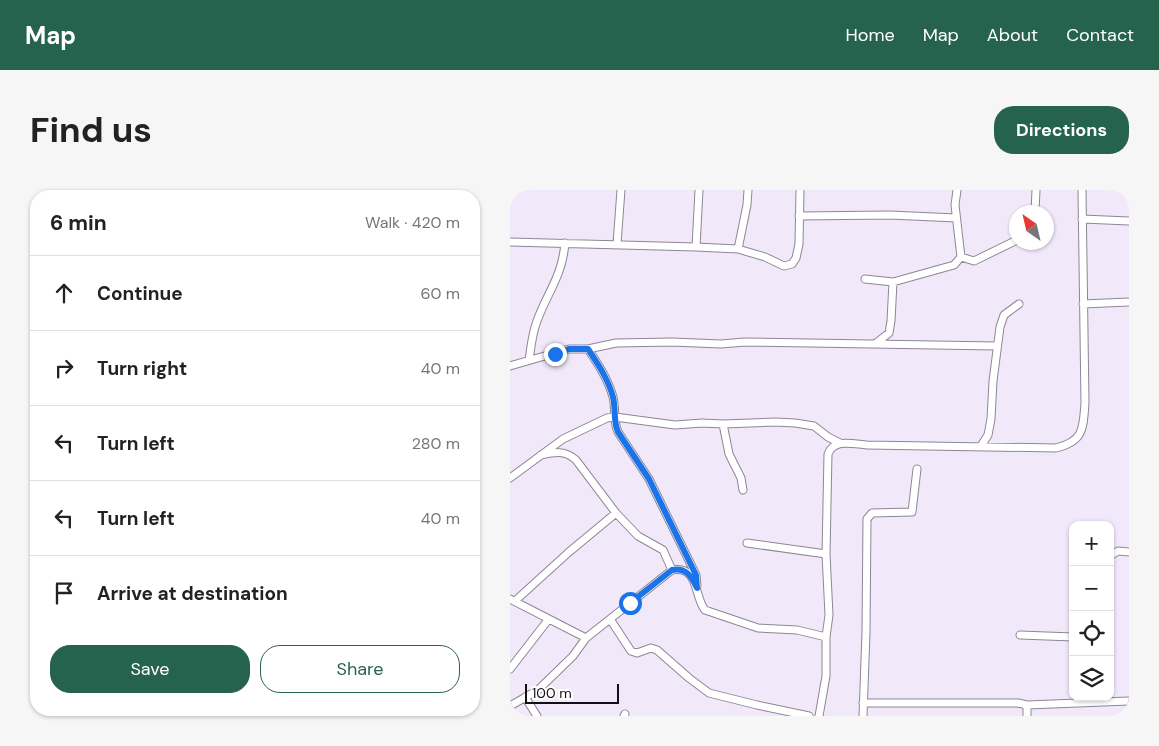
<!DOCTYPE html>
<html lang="en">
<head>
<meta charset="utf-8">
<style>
	:root { --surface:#fff; --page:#f6f6f6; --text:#222; --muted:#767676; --line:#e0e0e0; --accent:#26634f }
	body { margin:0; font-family:"DM Sans",sans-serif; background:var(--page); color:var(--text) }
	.controls { position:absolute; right:15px; bottom:15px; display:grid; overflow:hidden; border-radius:10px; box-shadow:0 1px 4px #0004 }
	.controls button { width:45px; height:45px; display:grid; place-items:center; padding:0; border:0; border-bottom:1px solid var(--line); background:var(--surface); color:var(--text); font:25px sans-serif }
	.compass { position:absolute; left:499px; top:15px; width:45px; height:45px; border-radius:50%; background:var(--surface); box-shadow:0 1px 4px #0004; rotate:326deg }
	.scale { position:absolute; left:15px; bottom:12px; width:94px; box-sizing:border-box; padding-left:5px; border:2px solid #120f15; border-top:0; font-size:14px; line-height:18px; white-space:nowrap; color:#120f15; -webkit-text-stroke:4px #fff; paint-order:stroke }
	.stop { position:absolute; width:15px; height:15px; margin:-11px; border:4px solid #1a73e8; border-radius:50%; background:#fff }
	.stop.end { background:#1a73e8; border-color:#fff; box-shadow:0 1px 5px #0008 }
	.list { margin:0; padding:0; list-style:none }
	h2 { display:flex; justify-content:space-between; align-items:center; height:65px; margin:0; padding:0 20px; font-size:21px }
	h2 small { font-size:16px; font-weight:400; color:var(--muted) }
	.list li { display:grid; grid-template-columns:32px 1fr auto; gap:15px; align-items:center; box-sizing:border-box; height:75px; padding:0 20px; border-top:1px solid var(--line) }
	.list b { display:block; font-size:19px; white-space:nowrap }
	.list em { font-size:16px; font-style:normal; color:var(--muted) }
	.actions { display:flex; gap:10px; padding:15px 20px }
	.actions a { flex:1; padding:11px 0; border:1px solid var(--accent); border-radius:20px; text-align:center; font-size:18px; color:var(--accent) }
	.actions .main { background:var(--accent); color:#fff }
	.icon { flex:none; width:28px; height:28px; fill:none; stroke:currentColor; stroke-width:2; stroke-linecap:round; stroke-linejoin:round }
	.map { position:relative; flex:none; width:619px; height:526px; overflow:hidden; border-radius:20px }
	header { display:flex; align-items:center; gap:30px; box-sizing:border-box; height:70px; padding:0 25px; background:var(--accent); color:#fff }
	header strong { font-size:24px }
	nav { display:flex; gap:28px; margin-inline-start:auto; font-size:18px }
	.intro { display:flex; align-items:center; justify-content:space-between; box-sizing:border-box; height:120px; padding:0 30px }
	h1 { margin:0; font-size:35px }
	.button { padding:12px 22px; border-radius:20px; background:var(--accent); color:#fff; font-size:18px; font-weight:700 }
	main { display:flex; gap:30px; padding:0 30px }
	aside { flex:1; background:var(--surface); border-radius:20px; box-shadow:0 1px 4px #0004 }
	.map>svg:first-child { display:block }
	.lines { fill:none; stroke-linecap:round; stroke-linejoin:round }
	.street-casing { stroke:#8d8696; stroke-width:9 }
	.street { stroke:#fff; stroke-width:7 }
	.route { stroke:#1a73e8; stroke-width:6 }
</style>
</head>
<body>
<header>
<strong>Map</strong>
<nav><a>Home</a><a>Map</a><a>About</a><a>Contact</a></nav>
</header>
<div class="intro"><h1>Find us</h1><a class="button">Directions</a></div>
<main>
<aside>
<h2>6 min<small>Walk · 420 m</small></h2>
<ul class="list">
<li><svg class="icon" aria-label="ahead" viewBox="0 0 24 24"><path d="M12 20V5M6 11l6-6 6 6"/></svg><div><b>Continue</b></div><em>60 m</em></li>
<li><svg class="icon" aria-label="right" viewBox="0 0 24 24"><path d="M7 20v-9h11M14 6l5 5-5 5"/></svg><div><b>Turn right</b></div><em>40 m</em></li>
<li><svg class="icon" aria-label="left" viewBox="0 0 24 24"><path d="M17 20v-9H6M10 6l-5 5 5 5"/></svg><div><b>Turn left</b></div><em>280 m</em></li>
<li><svg class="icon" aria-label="left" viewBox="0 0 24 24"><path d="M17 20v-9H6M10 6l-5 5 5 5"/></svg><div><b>Turn left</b></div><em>40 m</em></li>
<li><svg class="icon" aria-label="arrive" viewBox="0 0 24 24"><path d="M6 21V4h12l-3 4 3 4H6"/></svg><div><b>Arrive at destination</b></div></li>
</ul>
<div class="actions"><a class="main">Save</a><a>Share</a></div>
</aside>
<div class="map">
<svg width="619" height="526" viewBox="0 0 619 526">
	<rect width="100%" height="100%" fill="#f1e9fa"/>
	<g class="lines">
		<defs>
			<path id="street" d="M525 22 526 0
				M289 26 380 25 446 28
				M572 29 619 31
				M0 52 186 57 228 59 255 67 274 76 282 74 286 68 289 54 290 0
				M107 54 111 0
				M186 57 189 0
				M228 59 237 15 238 0
				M451 67 464 71 507 50
				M355 89 383 92 444 75 451 67 445 15 447 0
				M573 114 619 112
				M365 154 379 143 381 131 383 92
				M78 159C88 174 98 189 103 207 106 219 103 231 108 242L139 289 186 385 187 396
				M19 170C21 157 22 144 27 131 38 101 52 87 55 53
				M0 176 59 159H78L106 153 162 152 211 154 235 152 487 156
				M213 234 219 264 231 288 233 300
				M471 256 478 245 481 229 483 191 490 137 494 125 509 114
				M31 265C45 262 55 260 66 270L106 323 128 346 153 360 162 380
				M0 288 53 249 97 228 105 227 165 235 192 233 213 234 265 232 285 233 304 236 318 247 330 253
				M237 353 316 364
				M600 366 608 361 619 362
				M0 409 76 448
				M5 411 59 362 106 323
				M100 429 121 461 127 463 141 458 147 460 179 488 199 503 247 515 299 526
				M510 445 563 447
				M0 479 38 430
				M15 507 27 526
				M353 513H508L517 515 619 511
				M0 516 28 500 63 466 76 448 162 380C189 375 184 407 195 420L248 438 287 440 316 447
				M114 526 115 524
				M309 526 316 486V447L319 425 316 364 318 264C324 248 343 254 357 255L546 258C574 251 573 239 575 213L572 0
				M353 526 356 442 357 329 362 323 402 322 407 279
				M517 526V515"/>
		</defs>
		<use href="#street" class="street-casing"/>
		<use href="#street" class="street"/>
	</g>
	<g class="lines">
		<path class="route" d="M45 164 59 159H78C88 174 98 189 103 207 106 219 103 231 108 242L139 289 186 385 187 398C181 386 176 377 162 380L120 413"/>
	</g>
</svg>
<div class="controls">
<button>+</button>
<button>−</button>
<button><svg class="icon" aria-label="locate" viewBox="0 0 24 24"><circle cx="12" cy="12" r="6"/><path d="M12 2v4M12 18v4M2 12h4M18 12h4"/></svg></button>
<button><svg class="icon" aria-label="layers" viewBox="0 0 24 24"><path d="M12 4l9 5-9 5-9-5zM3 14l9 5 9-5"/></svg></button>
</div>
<svg class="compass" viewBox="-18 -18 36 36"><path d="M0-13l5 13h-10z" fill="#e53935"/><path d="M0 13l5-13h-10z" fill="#767676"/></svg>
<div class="scale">100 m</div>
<div class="stop" style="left:120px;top:413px"></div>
<div class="stop end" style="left:45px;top:164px"></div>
</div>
</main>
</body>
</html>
